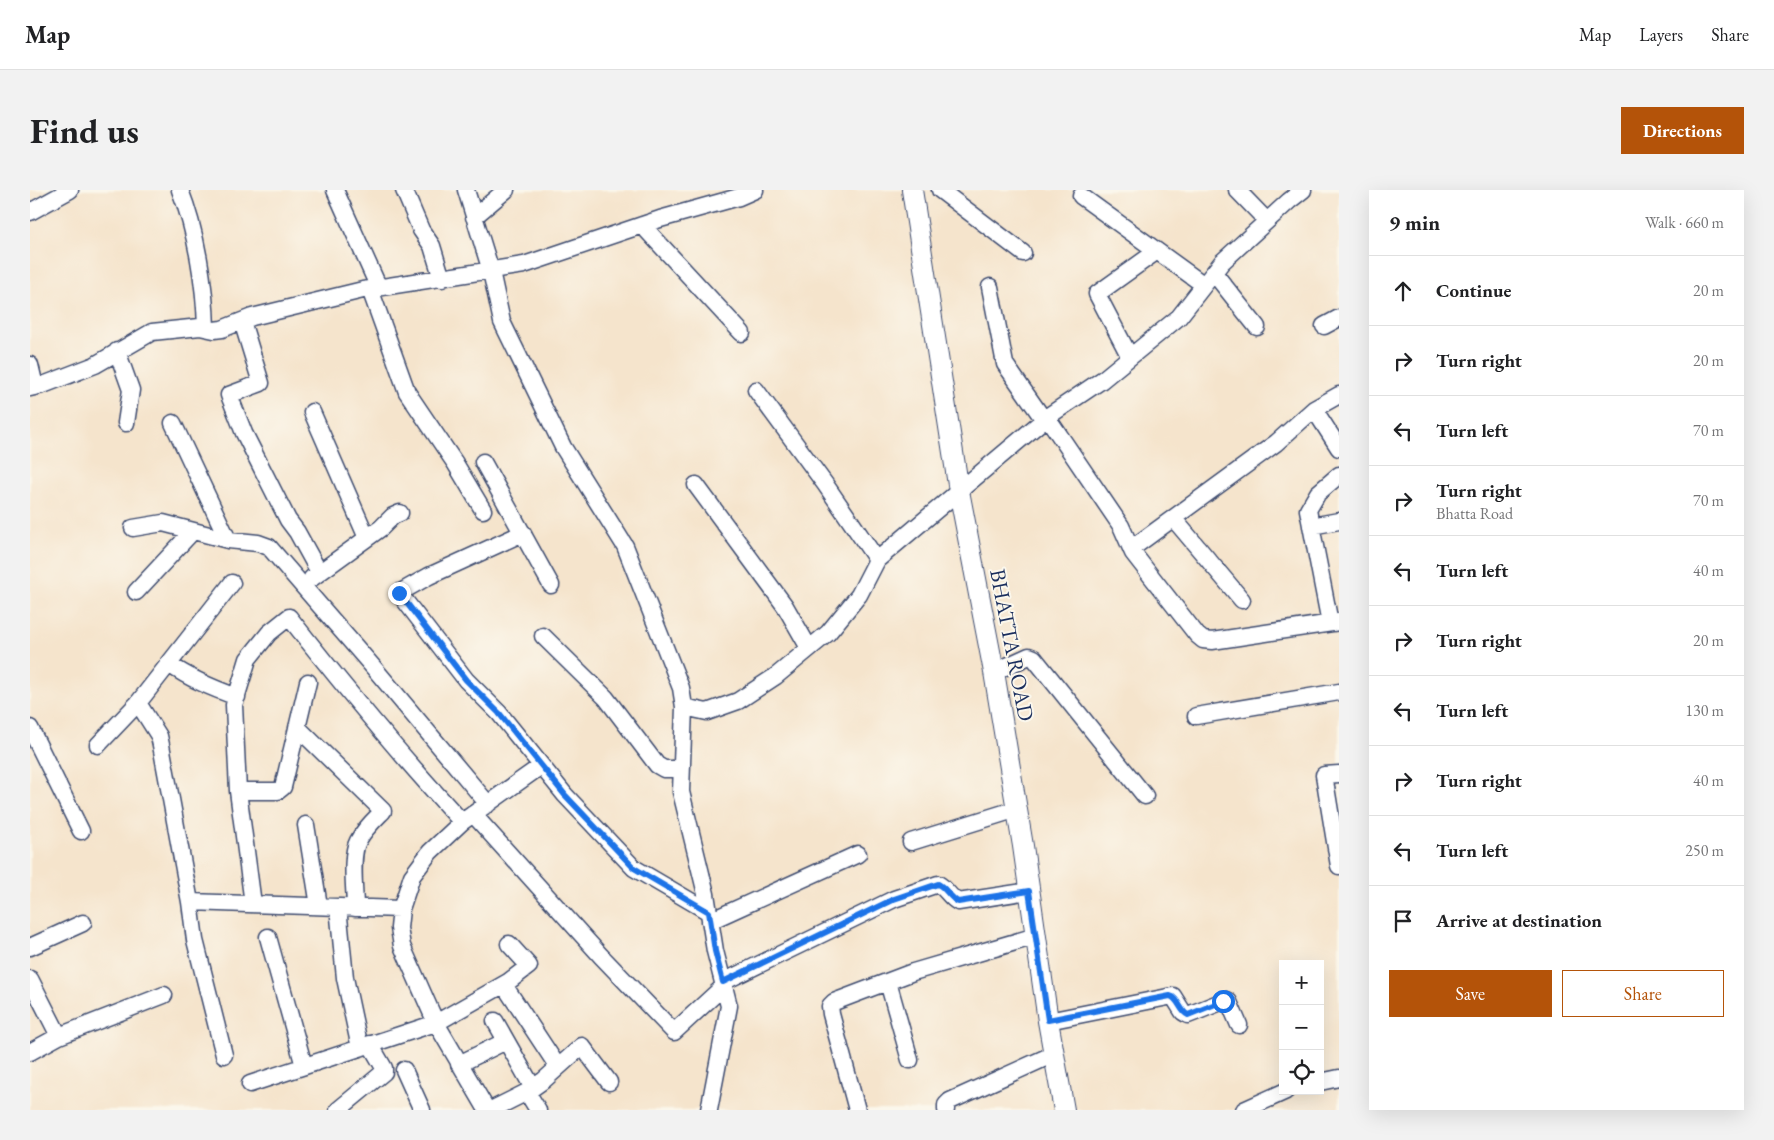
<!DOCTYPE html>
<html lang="en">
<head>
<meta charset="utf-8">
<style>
	:root { --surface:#fff; --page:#f2f2f2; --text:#202124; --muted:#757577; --line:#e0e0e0; --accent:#b45309 }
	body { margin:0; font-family:"EB Garamond",serif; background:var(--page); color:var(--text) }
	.controls { position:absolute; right:15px; bottom:15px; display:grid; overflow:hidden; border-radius:0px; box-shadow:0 5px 20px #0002 }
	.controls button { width:45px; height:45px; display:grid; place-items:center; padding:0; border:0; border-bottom:1px solid var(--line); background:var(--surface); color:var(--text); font:25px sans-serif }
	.stop { position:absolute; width:15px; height:15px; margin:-11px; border:4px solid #1a73e8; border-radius:50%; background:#fff }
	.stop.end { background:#1a73e8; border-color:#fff; box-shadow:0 1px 5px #0008 }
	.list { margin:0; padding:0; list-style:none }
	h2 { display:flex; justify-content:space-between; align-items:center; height:65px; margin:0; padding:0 20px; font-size:21px }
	h2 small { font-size:16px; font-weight:400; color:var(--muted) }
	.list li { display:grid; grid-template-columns:32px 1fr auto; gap:15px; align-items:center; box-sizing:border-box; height:70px; padding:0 20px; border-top:1px solid var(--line) }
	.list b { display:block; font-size:19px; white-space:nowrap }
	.list p { margin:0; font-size:16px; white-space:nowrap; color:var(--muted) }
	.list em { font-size:16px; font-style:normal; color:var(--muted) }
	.actions { display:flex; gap:10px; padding:15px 20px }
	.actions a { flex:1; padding:11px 0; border:1px solid var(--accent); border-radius:0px; text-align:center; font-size:18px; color:var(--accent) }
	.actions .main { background:var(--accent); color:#fff }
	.icon { flex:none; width:28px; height:28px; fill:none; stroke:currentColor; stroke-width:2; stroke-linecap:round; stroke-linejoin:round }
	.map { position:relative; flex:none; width:1309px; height:920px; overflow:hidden; border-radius:0px }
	header { display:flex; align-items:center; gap:30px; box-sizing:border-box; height:70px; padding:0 25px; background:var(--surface); border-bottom:1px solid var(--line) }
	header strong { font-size:24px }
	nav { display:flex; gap:28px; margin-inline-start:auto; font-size:18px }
	.intro { display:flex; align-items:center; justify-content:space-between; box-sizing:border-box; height:120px; padding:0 30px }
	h1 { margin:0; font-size:35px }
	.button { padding:12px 22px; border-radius:0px; background:var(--accent); color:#fff; font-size:18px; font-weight:700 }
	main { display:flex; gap:30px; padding:0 30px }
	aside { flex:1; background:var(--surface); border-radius:0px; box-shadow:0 5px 20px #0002 }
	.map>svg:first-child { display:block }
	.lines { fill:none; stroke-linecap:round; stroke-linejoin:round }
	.minor-casing { stroke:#3c4a6e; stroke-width:19 }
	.major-casing { stroke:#3c4a6e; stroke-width:22 }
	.minor { stroke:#fff; stroke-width:16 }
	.major { stroke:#fff; stroke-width:20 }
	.route { stroke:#1a73e8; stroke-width:6 }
	.labels { text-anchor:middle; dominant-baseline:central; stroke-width:4; stroke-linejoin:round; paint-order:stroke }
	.street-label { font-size:22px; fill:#1b2f5e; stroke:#fbf7ec }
</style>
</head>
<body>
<header>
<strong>Map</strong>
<nav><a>Map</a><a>Layers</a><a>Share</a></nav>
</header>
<div class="intro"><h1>Find us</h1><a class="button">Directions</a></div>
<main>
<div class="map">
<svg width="1309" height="920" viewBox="0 0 1309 920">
	<rect width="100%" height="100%" fill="#fbf7ec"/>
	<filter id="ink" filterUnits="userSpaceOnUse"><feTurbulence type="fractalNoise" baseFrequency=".02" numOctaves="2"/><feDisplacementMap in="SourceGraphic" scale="10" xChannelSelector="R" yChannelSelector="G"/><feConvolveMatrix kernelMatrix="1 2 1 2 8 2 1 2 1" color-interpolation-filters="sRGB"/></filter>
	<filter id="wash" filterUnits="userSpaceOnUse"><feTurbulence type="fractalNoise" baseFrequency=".0096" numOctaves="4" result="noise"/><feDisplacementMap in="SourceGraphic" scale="20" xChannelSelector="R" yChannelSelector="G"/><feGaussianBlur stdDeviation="1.12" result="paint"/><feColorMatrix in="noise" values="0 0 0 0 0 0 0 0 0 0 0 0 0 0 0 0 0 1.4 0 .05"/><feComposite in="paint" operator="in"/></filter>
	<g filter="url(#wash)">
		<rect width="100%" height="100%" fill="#f5e4cc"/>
	</g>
	<g filter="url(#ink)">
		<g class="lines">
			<defs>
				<path id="minor" d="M150 0C166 40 175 95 176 138
					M305 0 349 98
					M374 0 391 40 402 56 412 89
					M436 0 461 81 472 132 533 257 595 356 651 498 654 517 651 602 676 704 685 761 699 816 679 920
					M910 0 993 63
					M1207 0 1237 31
					M1051 6 1174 95
					M0 22 40 0
					M444 27 476 0
					M612 35 712 143
					M1184 83 1227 137
					M960 97 975 174 1014 230
					M340 99 377 202 425 273 453 320
					M212 131 231 193 199 205 214 243 258 330 267 342 289 382
					M1294 136 1309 128
					M87 161 101 200 96 233
					M1100 167 1067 104 1127 61
					M0 175 5 196
					M0 198 13 195 65 175 122 142 170 137 184 140 192 139 222 127 333 100 494 75 630 29 709 7 725 0
					M726 200 795 294 847 370
					M1284 219 1309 258
					M282 222 337 348
					M1017 227 1091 336 1103 363 1167 445 1173 450 1182 451 1309 432
					M143 233 198 350
					M453 272 521 395
					M666 295 755 416 779 458
					M1143 328 1212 410
					M1281 336 1309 331
					M103 338 133 333 198 350 228 353 239 357 344 478 458 614
					M493 343 399 386 369 403 436 490 469 523 535 605 604 678 679 722
					M1101 359 1246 253 1284 219 1309 205
					M282 388 351 338 363 326 370 323
					M106 402 163 341
					M1300 433 1278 320 1288 303 1309 285
					M513 446 576 508 627 575 634 579H651
					M139 474C160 489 182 498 207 507
					M964 482 999 466 1004 468 1115 606
					M108 513 129 546 131 555 160 712 165 750 194 865
					M654 517 677 522 708 511 746 486 798 443 829 405 847 370 1017 227 1072 190 1149 127 1192 72 1259 11 1273 0
					M1166 526 1309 502
					M267 537 353 621C344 630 334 639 328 651 320 666 325 700 325 718
					M0 538 51 641
					M68 555 108 513 202 393
					M1309 584 1294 585 1309 676
					M208 601H248L253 597 278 492
					M443 624 571 766 644 842 694 796
					M276 635 289 716
					M881 652 987 619
					M160 712 371 719
					M223 714 208 601 204 515 218 469 239 443 259 427C314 497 371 566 432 632
					M308 717 315 788 330 858
					M680 731 828 664
					M238 747 274 876
					M0 757 53 733
					M0 789 29 846
					M693 792 864 709 908 694C916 698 919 707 928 712L999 701
					M858 792 880 870
					M474 795 528 877
					M465 831 503 898
					M1018 831 1143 806 1153 822 1158 825 1196 810 1199 812 1209 835
					M0 862 29 846 134 805
					M429 874 476 851
					M374 880 392 920
					M1290 892 1309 888
					M220 894 406 833 478 792 499 776 479 754
					M497 902 508 920
					M308 920 354 882V878L340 854
					M457 920 406 833 372 756 369 738 371 719 382 686 400 662 432 632 511 576
					M461 920 497 902 514 890 552 856 579 892
					M827 920 801 824 800 816 804 812 883 782 1006 746
					M916 920V915L920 911 1024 864
					M1214 920 1256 901"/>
				<path id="major" d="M882 0 929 301 964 482 993 656 1018 831 1034 920"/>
			</defs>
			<use href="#minor" class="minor-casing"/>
			<use href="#major" class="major-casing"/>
			<use href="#minor" class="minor"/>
			<use href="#major" class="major"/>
		</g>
	</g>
	<g class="lines" filter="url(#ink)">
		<path class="route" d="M369 403 436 490 469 523 535 605 604 678 679 722 685 761 693 792 864 709 908 694C916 698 919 707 928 712L999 701 1018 830 1140 806C1149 808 1150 822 1158 825L1193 811"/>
	</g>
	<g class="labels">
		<g class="street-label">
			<text transform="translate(982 455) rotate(79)">BHATTA ROAD</text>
		</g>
	</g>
</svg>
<div class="controls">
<button>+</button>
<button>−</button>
<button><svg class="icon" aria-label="locate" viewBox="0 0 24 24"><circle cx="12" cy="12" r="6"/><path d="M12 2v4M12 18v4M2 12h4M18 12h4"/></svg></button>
</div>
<div class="stop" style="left:1193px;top:811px"></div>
<div class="stop end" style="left:369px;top:403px"></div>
</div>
<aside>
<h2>9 min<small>Walk · 660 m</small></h2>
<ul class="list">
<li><svg class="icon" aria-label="ahead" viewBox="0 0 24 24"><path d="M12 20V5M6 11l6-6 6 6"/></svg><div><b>Continue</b></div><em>20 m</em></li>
<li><svg class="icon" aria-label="right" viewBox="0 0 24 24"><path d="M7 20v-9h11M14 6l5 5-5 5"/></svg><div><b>Turn right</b></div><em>20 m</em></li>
<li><svg class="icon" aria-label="left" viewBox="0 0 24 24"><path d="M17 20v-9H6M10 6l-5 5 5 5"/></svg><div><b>Turn left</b></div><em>70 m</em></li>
<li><svg class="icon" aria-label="right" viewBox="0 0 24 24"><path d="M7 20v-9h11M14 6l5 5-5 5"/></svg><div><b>Turn right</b><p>Bhatta Road</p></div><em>70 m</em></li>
<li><svg class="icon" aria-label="left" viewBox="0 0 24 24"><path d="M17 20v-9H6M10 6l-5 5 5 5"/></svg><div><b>Turn left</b></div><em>40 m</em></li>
<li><svg class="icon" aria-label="right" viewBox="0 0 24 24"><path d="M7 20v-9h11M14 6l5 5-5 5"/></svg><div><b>Turn right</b></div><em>20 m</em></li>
<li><svg class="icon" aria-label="left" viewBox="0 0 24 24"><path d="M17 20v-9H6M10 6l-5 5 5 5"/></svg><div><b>Turn left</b></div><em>130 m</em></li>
<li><svg class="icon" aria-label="right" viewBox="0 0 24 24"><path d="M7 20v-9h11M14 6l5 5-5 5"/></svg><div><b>Turn right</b></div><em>40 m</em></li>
<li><svg class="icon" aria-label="left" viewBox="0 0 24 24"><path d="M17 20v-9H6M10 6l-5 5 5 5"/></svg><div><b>Turn left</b></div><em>250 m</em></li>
<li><svg class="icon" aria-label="arrive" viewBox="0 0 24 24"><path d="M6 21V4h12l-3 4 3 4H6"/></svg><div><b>Arrive at destination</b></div></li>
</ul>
<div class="actions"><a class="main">Save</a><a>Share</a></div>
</aside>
</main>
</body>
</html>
